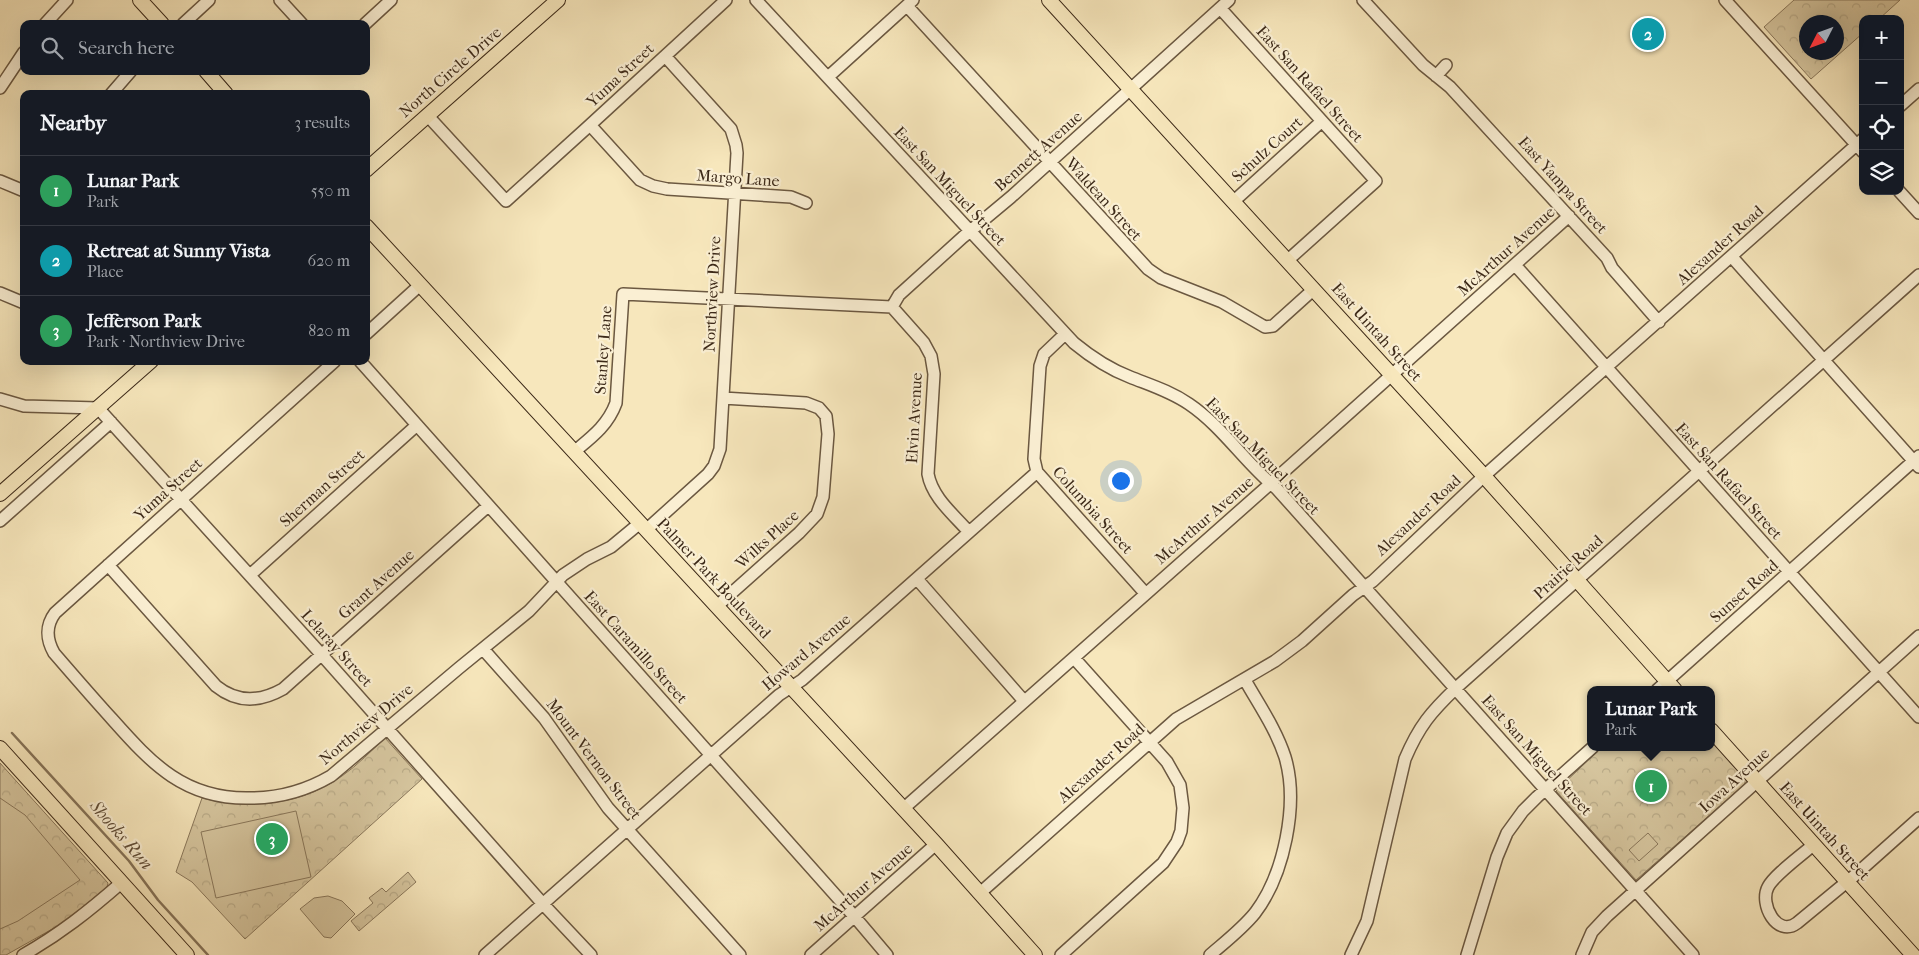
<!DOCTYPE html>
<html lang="en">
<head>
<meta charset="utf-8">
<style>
	:root { --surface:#171b24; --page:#242831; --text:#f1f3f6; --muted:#9ea1a6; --line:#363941; --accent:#1a73e8 }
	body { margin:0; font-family:"IM FELL French Canon",serif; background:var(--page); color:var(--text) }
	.controls { position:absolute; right:15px; top:15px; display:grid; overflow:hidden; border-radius:10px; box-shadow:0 5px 20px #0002 }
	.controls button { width:45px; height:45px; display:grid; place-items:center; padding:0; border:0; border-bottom:1px solid var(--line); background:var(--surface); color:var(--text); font:25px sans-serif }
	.compass { position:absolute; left:1799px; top:15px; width:45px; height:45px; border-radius:50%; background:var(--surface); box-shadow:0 5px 20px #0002; rotate:228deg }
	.you { position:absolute; left:1120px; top:480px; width:18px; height:18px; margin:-12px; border:4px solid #fff; border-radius:50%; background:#1a73e8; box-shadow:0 0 0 8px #1a73e833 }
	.badge { display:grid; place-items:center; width:32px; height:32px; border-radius:50%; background:var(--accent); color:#fff; font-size:16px; font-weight:700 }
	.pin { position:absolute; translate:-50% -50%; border:2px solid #fff; box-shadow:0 1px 5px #0006 }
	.popup { position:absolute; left:1587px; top:686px; width:128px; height:65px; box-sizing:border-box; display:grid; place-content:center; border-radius:10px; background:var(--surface); filter:drop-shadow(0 1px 4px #0005); font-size:16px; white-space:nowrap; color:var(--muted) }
	.popup b { font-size:19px; color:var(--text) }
	.popup::after { content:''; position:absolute; left:50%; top:100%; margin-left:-10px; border:10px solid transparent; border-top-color:var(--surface) }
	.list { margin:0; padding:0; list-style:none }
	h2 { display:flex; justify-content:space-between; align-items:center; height:65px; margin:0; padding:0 20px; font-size:21px }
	h2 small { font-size:16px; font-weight:400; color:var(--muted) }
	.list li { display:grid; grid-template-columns:32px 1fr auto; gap:15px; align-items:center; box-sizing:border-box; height:70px; padding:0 20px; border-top:1px solid var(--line) }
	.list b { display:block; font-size:19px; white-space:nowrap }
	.list p { margin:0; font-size:16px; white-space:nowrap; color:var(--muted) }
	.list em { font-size:16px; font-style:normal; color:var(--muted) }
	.icon { flex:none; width:28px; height:28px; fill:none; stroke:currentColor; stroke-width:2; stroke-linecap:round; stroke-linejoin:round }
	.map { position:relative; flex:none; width:1919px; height:955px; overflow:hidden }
	.search { position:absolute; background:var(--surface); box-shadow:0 5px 20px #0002; left:20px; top:20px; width:350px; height:55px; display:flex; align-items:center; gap:12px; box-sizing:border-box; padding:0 18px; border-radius:10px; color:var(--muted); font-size:19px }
	.panel { position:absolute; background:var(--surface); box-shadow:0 5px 20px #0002; left:20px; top:90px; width:350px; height:275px; border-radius:10px }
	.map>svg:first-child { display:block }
	.park { fill:url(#park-crowns); stroke:#8a785c; fill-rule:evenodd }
	.pitch { fill:#d7c7a0; stroke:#8a785c }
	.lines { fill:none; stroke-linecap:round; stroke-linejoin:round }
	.stream { stroke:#867459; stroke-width:2.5 }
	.minor-casing { stroke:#6b5841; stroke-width:14 }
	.major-casing { stroke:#3c2918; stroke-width:16 }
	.minor { stroke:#faefd3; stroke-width:11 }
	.major { stroke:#f7e7bc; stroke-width:14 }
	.labels { text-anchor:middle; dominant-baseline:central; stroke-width:4.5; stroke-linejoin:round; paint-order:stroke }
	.street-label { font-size:16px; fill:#3c2918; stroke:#faefd3 }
	.water-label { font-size:18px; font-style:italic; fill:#614e38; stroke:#faefd3 }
</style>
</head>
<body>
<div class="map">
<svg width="1919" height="955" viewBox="0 0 1919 955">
	<defs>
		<pattern id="park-crowns" width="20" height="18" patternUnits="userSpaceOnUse" patternTransform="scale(1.25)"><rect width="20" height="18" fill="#d7c7a0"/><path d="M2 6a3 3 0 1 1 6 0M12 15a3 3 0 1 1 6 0" fill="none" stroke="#b9ab89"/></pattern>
	</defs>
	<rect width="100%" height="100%" fill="#f7e7bc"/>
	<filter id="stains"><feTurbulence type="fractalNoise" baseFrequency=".004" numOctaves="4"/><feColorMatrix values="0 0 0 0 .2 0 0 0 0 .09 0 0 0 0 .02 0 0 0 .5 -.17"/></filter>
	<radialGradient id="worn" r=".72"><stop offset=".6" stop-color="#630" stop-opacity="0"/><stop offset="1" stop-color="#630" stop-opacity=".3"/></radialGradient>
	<path class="park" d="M1794 0H1900L1879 19H1863V33L1811 79 1764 27ZM1836 22V52H1806V22Z
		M385 738 422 779 245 939 192 882 176 872 202 798C248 810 302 805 342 776 358 765 371 751 385 738Z
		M1711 739 1745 777V784L1636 880 1556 791 1602 747H1711Z
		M0 763 108 883 107 887 63 923 6 955H0Z
		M408 872 416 882 359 931 351 921 373 903 369 898 382 888 386 892Z"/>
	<path class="pitch" d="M0 798 25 815 80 880 18 921 0 929Z
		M296 811 311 877 216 898 201 832Z
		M1648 833 1658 844 1639 861 1629 850Z
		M328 896 342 901 355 914 331 938 324 937 300 909 314 898Z"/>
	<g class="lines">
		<path class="stream" d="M12 733 129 861 158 900 208 955"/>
		<defs>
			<path id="minor" d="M280 0 302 24
				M726 0 590 125 640 180 653 186 667 189 791 197 806 203
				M756 0 1074 343C1091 357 1109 369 1130 377 1150 385 1170 391 1189 404 1223 427 1245 463 1277 489L1693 955
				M1363 0 1423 65 1450 87 1484 124 1607 258 1612 268 1659 322
				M1725 0 1863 152
				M907 6 1148 269 1161 278 1222 302 1265 327 1273 326 1314 289
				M1220 8 1376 181 1288 260
				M45 24 67 0
				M183 24 209 0
				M365 24 391 0
				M1436 76 1446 65
				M828 77 913 0
				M0 88 24 52
				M111 94 131 71
				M1900 106 1919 89
				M427 115 506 201 590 125
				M0 181 24 191
				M1899 191 1919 213
				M1234 201 1322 121
				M1732 257 1919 467
				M1515 265 1919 717
				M0 293 24 303
				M892 307 924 343 931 356 934 374 928 474C932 497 953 514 968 531
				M366 334 420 285
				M335 361 55 613C46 625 46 639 54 653 73 675 92 697 112 719 152 764 185 800 251 798 279 798 307 790 331 776L459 668 529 611 563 575 587 559 611 547 640 523
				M360 361 854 916 887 955
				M0 399 24 406 98 408 321 654 543 904 591 955
				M575 451C592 437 608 425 616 403L623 294 892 307 899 295 963 237 1011 197 1229 0
				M1037 472 1145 593
				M0 521 111 422
				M646 530 708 474 714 466 720 449 737 153 736 145 731 129 665 56
				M108 565 216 686C237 703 260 702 283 689L488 506
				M250 575 417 425
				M917 579 1024 701
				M717 606 799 533 817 514 823 497 828 434 826 416 819 408 806 403 723 398
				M483 649 544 718 608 808 740 955
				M1657 690 1919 456
				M903 809 1270 484 1569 216
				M1813 845C1802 855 1774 875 1768 887 1759 904 1777 938 1797 923L1854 876 1919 818
				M980 893 1176 719 1275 661 1302 641 1353 595 1373 581 1484 476 1863 139
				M23 955C60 934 89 911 121 883
				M485 955 779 695 802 680 1037 472 1034 459 1040 366 1044 354 1065 334
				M811 955 936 844
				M1061 955 1163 863 1177 842 1181 831 1183 808 1180 785 1167 762 1074 658
				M1210 955C1225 942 1242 929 1255 913 1284 875 1299 804 1285 757 1276 729 1259 705 1245 680
				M1351 955 1367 921 1405 759C1419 726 1431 712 1456 688L1919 275
				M1467 955 1497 857 1507 833 1523 811 1537 797 1593 747
				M1582 955 1592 932 1607 916 1919 636"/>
			<path id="major" d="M140 0 162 24
				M1049 0 1484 476 1675 690
				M206 71 226 94
				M366 170 558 0
				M366 226 936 844 1035 955
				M0 494 151 361
				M1711 730 1913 955
				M0 748 187 955"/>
		</defs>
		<use href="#minor" class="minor-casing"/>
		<use href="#major" class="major-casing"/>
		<use href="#minor" class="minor"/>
		<use href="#major" class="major"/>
	</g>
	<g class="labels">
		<g class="street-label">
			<text transform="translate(450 72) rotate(-41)">North Circle Drive</text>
			<text transform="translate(620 75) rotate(-43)">Yuma Street</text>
			<text transform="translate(1310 84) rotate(48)">East San Rafael Street</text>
			<text transform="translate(1267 149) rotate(-42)">Schulz Court</text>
			<text transform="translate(1038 151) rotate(-42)">Bennett Avenue</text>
			<text transform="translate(738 178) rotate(4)">Margo Lane</text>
			<text transform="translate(1563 185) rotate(48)">East Yampa Street</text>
			<text transform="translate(950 186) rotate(47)">East San Miguel Street</text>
			<text transform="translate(1104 199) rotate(48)">Waldean Street</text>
			<text transform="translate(1720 245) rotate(-42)">Alexander Road</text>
			<text transform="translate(1506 251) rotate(-42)">McArthur Avenue</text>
			<text transform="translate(712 294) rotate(-87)">Northview Drive</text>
			<text transform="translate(1377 332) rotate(48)">East Uintah Street</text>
			<text transform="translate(603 350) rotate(-86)">Stanley Lane</text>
			<text transform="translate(914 418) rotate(-87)">Elvin Avenue</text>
			<text transform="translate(1263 456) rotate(46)">East San Miguel Street</text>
			<text transform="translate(1729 481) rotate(48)">East San Rafael Street</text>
			<text transform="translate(322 488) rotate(-42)">Sherman Street</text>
			<text transform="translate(168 489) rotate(-42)">Yuma Street</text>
			<text transform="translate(1093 510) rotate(48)">Columbia Street</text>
			<text transform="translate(1418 515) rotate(-43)">Alexander Road</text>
			<text transform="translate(1204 520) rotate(-41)">McArthur Avenue</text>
			<text transform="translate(767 539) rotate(-42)">Wilks Place</text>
			<text transform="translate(1568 567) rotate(-42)">Prairie Road</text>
			<text transform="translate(714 578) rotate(47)">Palmer Park Boulevard</text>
			<text transform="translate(376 584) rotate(-42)">Grant Avenue</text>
			<text transform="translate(1744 591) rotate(-42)">Sunset Road</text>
			<text transform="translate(636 647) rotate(48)">East Caramillo Street</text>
			<text transform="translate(337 648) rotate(48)">Lelaray Street</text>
			<text transform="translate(806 652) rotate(-40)">Howard Avenue</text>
			<text transform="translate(366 724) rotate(-40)">Northview Drive</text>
			<text transform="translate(1537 755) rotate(48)">East San Miguel Street</text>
			<text transform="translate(594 759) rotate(53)">Mount Vernon Street</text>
			<text transform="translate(1101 763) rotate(-42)">Alexander Road</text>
			<text transform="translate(1734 780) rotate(-42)">Iowa Avenue</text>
			<text transform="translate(1825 831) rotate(48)">East Uintah Street</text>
			<text transform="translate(863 887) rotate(-41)">McArthur Avenue</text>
		</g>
		<g class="water-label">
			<text transform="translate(121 835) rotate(49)">Shooks Run</text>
		</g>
	</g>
	<rect width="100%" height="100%" filter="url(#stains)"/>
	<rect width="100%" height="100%" fill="url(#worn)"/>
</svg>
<div class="controls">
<button>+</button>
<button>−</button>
<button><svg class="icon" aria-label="locate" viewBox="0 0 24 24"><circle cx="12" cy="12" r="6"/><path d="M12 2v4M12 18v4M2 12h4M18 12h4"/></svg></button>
<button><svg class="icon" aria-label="layers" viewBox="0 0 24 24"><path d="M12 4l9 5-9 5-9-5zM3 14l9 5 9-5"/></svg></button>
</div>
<svg class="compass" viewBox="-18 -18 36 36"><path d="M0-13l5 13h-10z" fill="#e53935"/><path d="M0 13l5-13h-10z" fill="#9ea1a6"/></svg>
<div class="you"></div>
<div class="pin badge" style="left:1651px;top:786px;background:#2e9e5b">1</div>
<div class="popup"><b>Lunar Park</b>Park</div>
<div class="pin badge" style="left:1648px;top:34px;background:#0f9aa8">2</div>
<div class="pin badge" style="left:272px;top:839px;background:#2e9e5b">3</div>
<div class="search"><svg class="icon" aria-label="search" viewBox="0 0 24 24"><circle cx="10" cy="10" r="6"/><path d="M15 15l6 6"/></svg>Search here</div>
<section class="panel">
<h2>Nearby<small>3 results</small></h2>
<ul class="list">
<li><span class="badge" style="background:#2e9e5b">1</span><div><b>Lunar Park</b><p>Park</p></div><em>550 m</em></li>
<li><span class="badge" style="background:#0f9aa8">2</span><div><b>Retreat at Sunny Vista</b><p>Place</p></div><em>620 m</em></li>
<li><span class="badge" style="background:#2e9e5b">3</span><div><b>Jefferson Park</b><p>Park · Northview Drive</p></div><em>820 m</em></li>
</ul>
</section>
</div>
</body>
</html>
